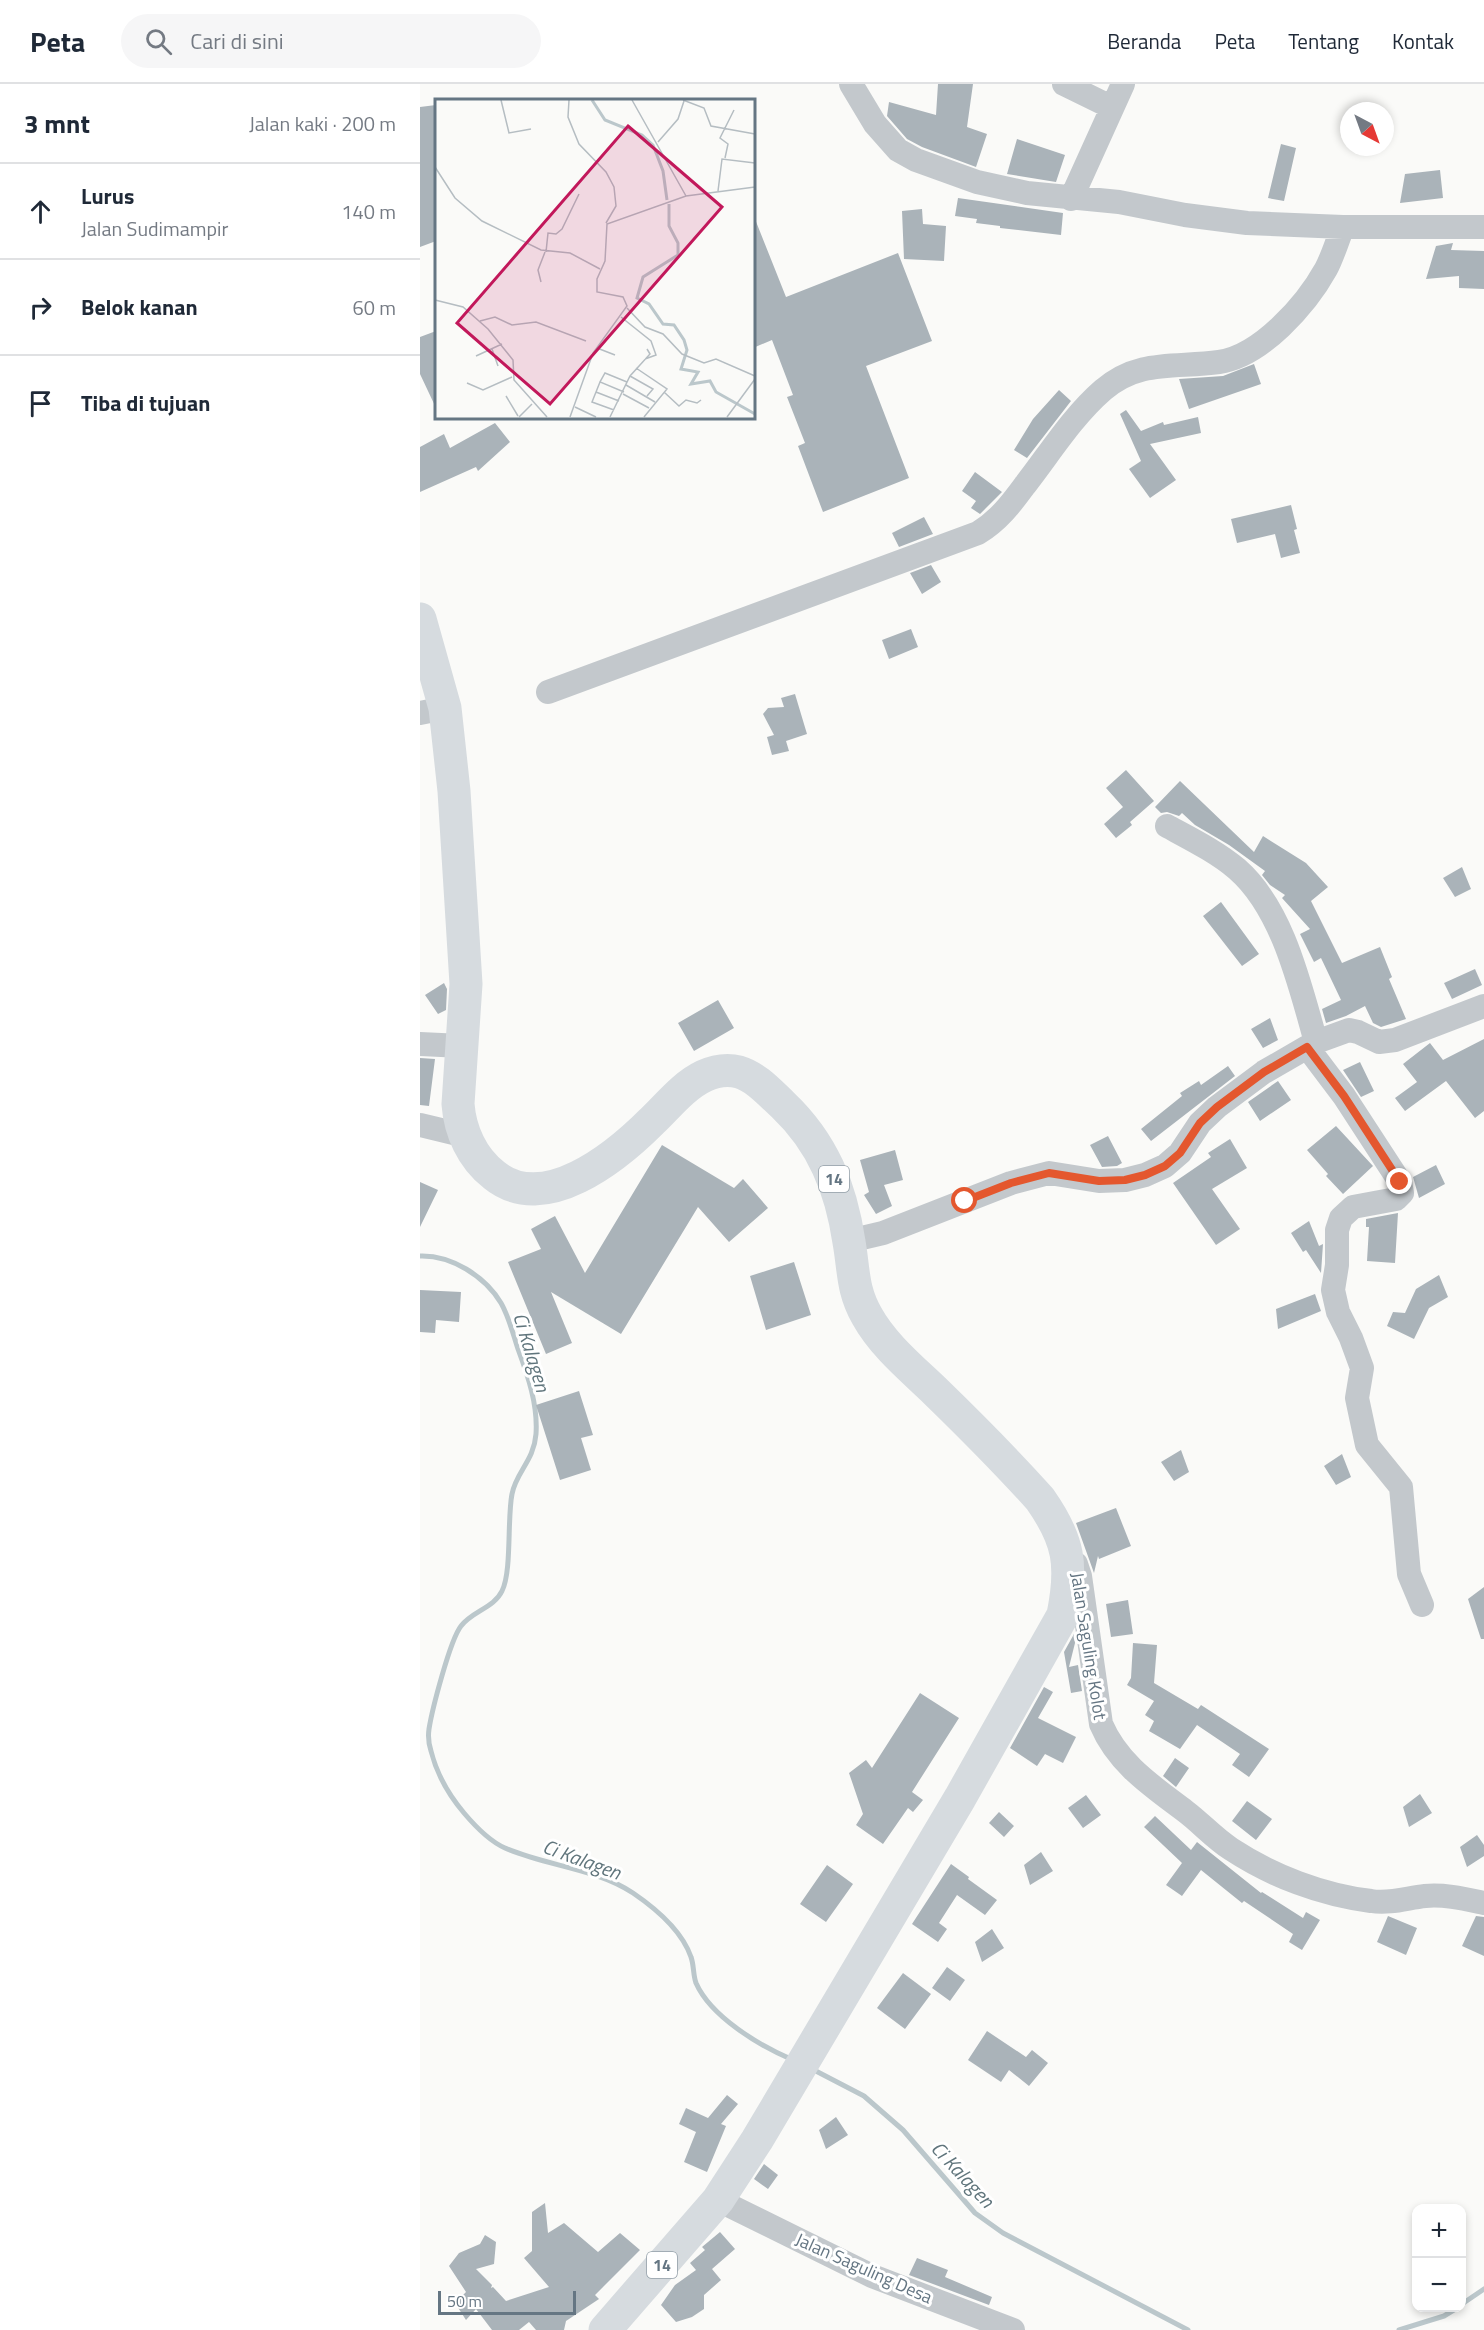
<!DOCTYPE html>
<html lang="id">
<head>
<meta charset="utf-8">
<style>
	:root { --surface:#fff; --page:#f6f6f7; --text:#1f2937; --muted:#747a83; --line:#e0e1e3 }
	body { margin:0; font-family:"Titillium Web",sans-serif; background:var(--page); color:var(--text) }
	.controls { position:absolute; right:18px; bottom:18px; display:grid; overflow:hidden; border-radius:12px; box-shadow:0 3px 9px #0003 }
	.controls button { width:54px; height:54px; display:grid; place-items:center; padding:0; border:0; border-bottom:2px solid var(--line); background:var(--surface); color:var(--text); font:30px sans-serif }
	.compass { position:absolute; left:920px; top:18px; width:54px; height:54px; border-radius:50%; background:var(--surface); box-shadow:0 3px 9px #0003; rotate:139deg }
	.scale { position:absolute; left:18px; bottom:15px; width:138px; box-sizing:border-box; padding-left:6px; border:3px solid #657683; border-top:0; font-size:16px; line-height:21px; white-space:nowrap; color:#657683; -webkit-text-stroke:4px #fff; paint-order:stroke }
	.stop { position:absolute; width:18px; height:18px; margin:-14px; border:4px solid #e4572e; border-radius:50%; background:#fff }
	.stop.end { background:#e4572e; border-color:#fff; box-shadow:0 2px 6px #0008 }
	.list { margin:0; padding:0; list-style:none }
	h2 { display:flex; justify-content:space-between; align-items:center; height:78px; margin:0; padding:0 24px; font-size:26px }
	h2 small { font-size:20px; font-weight:400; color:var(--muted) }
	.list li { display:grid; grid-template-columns:39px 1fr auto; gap:18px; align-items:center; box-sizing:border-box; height:96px; padding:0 24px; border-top:2px solid var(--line) }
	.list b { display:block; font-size:22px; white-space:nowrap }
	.list p { margin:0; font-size:20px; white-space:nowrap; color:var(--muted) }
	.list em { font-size:20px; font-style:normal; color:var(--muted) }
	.icon { flex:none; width:33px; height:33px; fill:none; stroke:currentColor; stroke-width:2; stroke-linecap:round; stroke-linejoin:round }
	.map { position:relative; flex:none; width:1064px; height:2246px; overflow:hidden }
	header { display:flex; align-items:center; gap:36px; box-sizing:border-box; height:84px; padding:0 30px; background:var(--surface); border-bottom:2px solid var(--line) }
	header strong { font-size:28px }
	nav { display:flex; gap:33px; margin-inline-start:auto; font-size:21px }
	.search { width:420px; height:54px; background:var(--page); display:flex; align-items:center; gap:15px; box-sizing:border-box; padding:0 21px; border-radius:33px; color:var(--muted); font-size:22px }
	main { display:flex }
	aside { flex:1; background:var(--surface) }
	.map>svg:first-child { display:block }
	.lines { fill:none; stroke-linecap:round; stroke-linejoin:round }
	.stream { stroke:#bbc7cb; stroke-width:5 }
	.building { fill:#aab3b9 }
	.minor { stroke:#c3c8cc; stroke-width:24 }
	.highway { stroke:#d6dbdf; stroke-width:33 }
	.route { stroke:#e4572e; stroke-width:8 }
	.labels { text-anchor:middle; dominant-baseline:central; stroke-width:6; stroke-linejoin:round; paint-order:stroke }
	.shield { fill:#fff; stroke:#939fa8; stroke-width:1.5 }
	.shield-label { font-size:16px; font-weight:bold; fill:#657683 }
	.street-label { font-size:18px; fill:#657683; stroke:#fff }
	.water-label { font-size:20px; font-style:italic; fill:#60757c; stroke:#fff }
	.inset-river { fill:none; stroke:#bbc7cb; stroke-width:3 }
	.inset-road { fill:none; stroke:#b5bdc2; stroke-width:1.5 }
	.view { fill:#c2185b; fill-opacity:0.15; stroke:#c2185b; stroke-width:3 }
	.inset-edge { fill:none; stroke:#657683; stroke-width:3 }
</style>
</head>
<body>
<header>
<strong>Peta</strong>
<div class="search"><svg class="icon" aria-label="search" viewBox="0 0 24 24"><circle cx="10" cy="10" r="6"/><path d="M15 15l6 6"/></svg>Cari di sini</div>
<nav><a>Beranda</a><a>Peta</a><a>Tentang</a><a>Kontak</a></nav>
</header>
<main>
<aside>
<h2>3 mnt<small>Jalan kaki · 200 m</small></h2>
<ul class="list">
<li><svg class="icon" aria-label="ahead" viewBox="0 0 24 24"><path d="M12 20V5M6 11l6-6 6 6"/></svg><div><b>Lurus</b><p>Jalan Sudimampir</p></div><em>140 m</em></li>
<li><svg class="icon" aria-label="right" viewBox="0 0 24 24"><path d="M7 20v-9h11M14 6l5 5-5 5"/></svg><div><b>Belok kanan</b></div><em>60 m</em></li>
<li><svg class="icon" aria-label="arrive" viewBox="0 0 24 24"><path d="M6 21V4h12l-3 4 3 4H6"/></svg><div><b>Tiba di tujuan</b></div></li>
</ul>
</aside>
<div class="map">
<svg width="1064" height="2246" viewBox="0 0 1064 2246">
	<rect width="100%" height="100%" fill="#fafaf8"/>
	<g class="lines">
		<path class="stream" d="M0 1172C31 1171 65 1192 81 1219 89 1233 93 1250 98 1265 108 1292 118 1321 116 1350 114 1377 96 1388 92 1410 87 1435 92 1487 82 1507 74 1524 52 1527 41 1542 30 1556 12 1626 9 1645 8 1652 9 1661 11 1667 17 1691 28 1710 44 1729 55 1742 69 1757 85 1764 126 1782 175 1784 213 1809 235 1824 262 1847 271 1873 274 1881 273 1891 276 1899 291 1933 340 1962 373 1976
			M392 1985 444 2012 483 2046 555 2129 583 2149 768 2246
			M1042 2220 1064 2205
			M979 2246 1024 2232 1037 2224"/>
	</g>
	<path class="building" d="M518 0H553L547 43 567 50 556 83 502 63 487 55 467 32 469 18 516 31Z
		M16 21V157L0 163V23Z
		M597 55 645 71 636 98 587 90Z
		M861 60 876 64 864 117 848 114Z
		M1020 86 1023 114 980 119 985 90Z
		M538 114 643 129 641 151 580 144V142L556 139 557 135 535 132Z
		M502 125 503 140 526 142 524 177 484 175 482 127Z
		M333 130 366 213 478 169 512 257 446 282 489 394 403 428 378 362 385 359 367 313 373 311 352 256 333 264Z
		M1033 159 1031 166 1064 167V205L1039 204V192L1006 195 1016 162Z
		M16 247V324L0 290V253Z
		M834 280 841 300 769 325 759 295 803 292Z
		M639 306 651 317 607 374 594 366 613 335Z
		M706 326 721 347 743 338 744 341 778 333 781 349 730 360 756 396 730 414 709 385 721 377 700 330Z
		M75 339 90 358 58 387 56 383 0 408V363L24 350 30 364Z
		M555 388 582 408 560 430 551 424 556 417 542 407Z
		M871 421 877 445 874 446 880 469 861 474 855 450 817 459 811 435Z
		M504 433 513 450 479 463 472 449Z
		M511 481 521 498 502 510 490 489Z
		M491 545 498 563 469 575 462 556Z
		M375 610 387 650 366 657 369 667 352 671 347 653 354 651 343 630 348 624 364 623 361 614Z
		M706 686 734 717 710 738 712 741 696 754 684 740 703 723 686 704Z
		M760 697 834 768 843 752 886 779 908 803 891 817 922 879 960 863 972 893 969 895 986 935 961 943 953 939 945 922 926 932 906 939 902 925 921 916 901 874 894 878 880 850 890 845 862 814 865 811 850 801 842 791 845 787 809 761 775 741 762 729 759 732 747 728 741 729 735 723Z
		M1042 783 1051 805 1035 813 1023 794Z
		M801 818 839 870 822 882 783 832Z
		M1055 885 1062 901 1032 915 1024 899Z
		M24 899 27 905 26 926 18 930 5 911Z
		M298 916 314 944 274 967 258 939Z
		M850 934 858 956 843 964 831 945Z
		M1064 955V1027L1055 1034 1026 997 985 1027 975 1014 997 998 983 980 1010 959 1023 976Z
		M0 974 15 975 9 1022 0 1021Z
		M940 978 954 1007 941 1013 923 986Z
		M808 982 815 992 731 1057 721 1045 762 1012 760 1009 779 997 781 1001Z
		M858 997 871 1016 840 1037 828 1018Z
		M916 1042 953 1082 923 1110 906 1092 908 1090 887 1066Z
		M688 1052 702 1079 697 1082 682 1083 670 1061Z
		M810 1055 827 1084 792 1105 820 1145 796 1161 753 1099 791 1073 788 1069Z
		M242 1061 314 1104 323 1095 348 1124 309 1158 278 1123 201 1250 131 1208 152 1259 126 1270 88 1178 121 1165 111 1145 135 1132 165 1189Z
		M475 1066 483 1096 464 1101 472 1122 456 1130 444 1111 449 1108 440 1076Z
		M1016 1081 1025 1100 999 1114 993 1093Z
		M0 1098 18 1106 0 1143Z
		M978 1129 975 1179 947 1177 949 1143H946V1135Z
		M889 1137 899 1162 903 1160 901 1189 886 1166 883 1168 871 1149Z
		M374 1178 391 1231 346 1246 330 1192Z
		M1019 1191 1028 1213 1009 1224 994 1255 967 1242 973 1228 985 1229 996 1205Z
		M0 1206 41 1208 39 1238 16 1236 15 1249 0 1248Z
		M895 1210 901 1227 858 1245 856 1225Z
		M159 1307 173 1351 161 1354 171 1386 140 1396 116 1321Z
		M761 1366 769 1388 754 1397 741 1378Z
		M922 1370 931 1393 916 1401 904 1382Z
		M696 1424 711 1462 679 1475 678 1472 674 1489 656 1439Z
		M1064 1503V1555H1061L1048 1515Z
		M708 1516 713 1550 691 1553 686 1520Z
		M654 1550 655 1559 649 1583 658 1581 662 1607 651 1609 644 1568Z
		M713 1559 737 1561 734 1599 778 1625 781 1621 849 1665 829 1693 812 1681 820 1670 777 1641 760 1665 729 1647 734 1637 725 1631 734 1617 707 1601 711 1594Z
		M624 1603 633 1608 618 1634 656 1653 643 1679 625 1670 617 1682 590 1664Z
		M500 1609 539 1634 492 1708 503 1716 493 1728 488 1724 463 1760 436 1741 443 1730 429 1689 446 1676 452 1684Z
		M755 1674 769 1684 756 1703 743 1692Z
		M1000 1710 1012 1729 989 1743 983 1723Z
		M666 1711 681 1731 663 1744 648 1724Z
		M827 1717 852 1735 836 1756 812 1737Z
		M579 1728 594 1742 584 1753 569 1739Z
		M735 1732 771 1766 777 1758 841 1809 842 1808 883 1834 886 1828 900 1836 882 1866 869 1858 873 1850 824 1817 822 1819 781 1786 762 1812 746 1801 762 1779 724 1743Z
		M1057 1751 1064 1761V1772L1047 1783 1040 1763Z
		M621 1768 633 1787 610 1801 604 1781Z
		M531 1780 549 1793 548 1795 577 1816 565 1831 537 1811 519 1839 527 1845 518 1858 492 1840Z
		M407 1781 433 1800 406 1838 380 1820Z
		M968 1832 997 1844 986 1871 957 1858Z
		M1056 1832 1064 1833V1872L1042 1862Z
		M572 1845 584 1864 562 1878 555 1858Z
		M527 1883 545 1896 530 1917 512 1904Z
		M483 1889 511 1910 485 1945 457 1924Z
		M567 1947 606 1973 612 1966 628 1979 609 2002 589 1986 581 1998 548 1976Z
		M307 2011 318 2020 301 2040 306 2042 287 2088 264 2078 276 2048 259 2040 266 2024 288 2034Z
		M416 2033 428 2051 406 2065 399 2046Z
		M344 2080 358 2091 348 2105 334 2095Z
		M125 2119 128 2149 144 2139 178 2168 200 2149 220 2166 175 2211 179 2215 146 2237 144 2246H116L109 2238 99 2246H72L56 2225 46 2236 35 2219 46 2208 29 2182 39 2169 60 2160 65 2151 76 2158 74 2180 56 2185 72 2201 71 2204 73 2203 86 2217 129 2203 104 2174 112 2167V2128Z
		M300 2148 315 2165 292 2185 301 2196 284 2211V2225L272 2233 256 2238 241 2221 255 2201 276 2186 270 2179 285 2166 282 2163Z
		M497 2174 528 2186 525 2193 572 2213 569 2221 489 2191Z"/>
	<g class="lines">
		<path class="minor" d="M431 0 455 40 478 66 496 76 557 98 607 109 699 118 765 131 827 139 923 143H1064
			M644 0 691 23
			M651 115 703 0
			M128 608 558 449C578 437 591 420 605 401 630 369 652 333 683 306 719 275 755 284 799 278 841 272 886 221 906 185 913 172 917 157 923 143
			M0 629 25 624
			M747 742C771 755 797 768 817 785 863 825 880 902 896 958
			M0 960 42 962
			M887 963 924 1012 980 1098 982 1109 976 1115 933 1123 921 1134 917 1146V1181L913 1206 918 1228 931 1254 942 1284 937 1314 947 1361 981 1403 989 1490 1002 1521
			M0 1041 46 1052
			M429 1157 463 1149 591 1099 629 1089 679 1097 705 1096 725 1091 745 1082 760 1069 780 1039 797 1023 844 988 896 958 929 946 938 948 959 958 975 956 1064 922
			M656 1480 660 1492 681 1640C698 1680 732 1702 765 1727 781 1739 794 1754 811 1765 852 1792 902 1811 951 1817 970 1820 987 1814 1005 1812 1024 1810 1045 1815 1064 1819
			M298 2116 452 2192 593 2246"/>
		<path class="highway" d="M0 535 25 624 34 707 46 900 38 1020C40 1047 52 1074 74 1091 124 1132 196 1073 232 1037 248 1022 263 1002 284 992 295 987 307 985 319 988 336 993 350 1009 363 1021 403 1059 421 1104 429 1158 434 1186 432 1206 447 1232 463 1261 491 1284 515 1307 551 1342 586 1377 620 1415 649 1456 653 1481 643 1531L540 1714 337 2056 298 2116 185 2246"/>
	</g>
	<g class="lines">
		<path class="route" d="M545 1117 591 1099 629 1089 679 1097 705 1096 725 1091 745 1082 760 1069 780 1039 797 1023 844 988 887 963 924 1012 980 1098"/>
	</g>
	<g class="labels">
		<g class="shield">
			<rect x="399" y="1082" width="30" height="26" rx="4.5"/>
			<rect x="227" y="2168" width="30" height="26" rx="4.5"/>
		</g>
		<g class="shield-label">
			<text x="414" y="1095">14</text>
			<text x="242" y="2181">14</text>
		</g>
		<g class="street-label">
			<text transform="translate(669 1562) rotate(81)">Jalan Saguling Kolot</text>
			<text transform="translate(444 2184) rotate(24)">Jalan Saguling Desa</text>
		</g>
		<g class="water-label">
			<text transform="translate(112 1268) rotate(73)">Ci Kalagen</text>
			<text transform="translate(162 1775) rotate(20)">Ci Kalagen</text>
			<text transform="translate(543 2090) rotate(47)">Ci Kalagen</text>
		</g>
	</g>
	<g transform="translate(15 15)">
		<rect width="320" height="320" fill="#fafaf8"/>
		<path class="inset-river" d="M157 1 170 21 207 36 218 46 228 72 232 101M234 105V127L243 144V156L208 178 202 199 214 205 228 225 239 226 249 241 252 251 246 270 263 273 256 285 275 282 281 293 320 315"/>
		<path class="inset-road" d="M66 1 74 34 96 30M134 1 133 18 144 45 171 73 179 88 181 107 171 124M197 1 251 97M248 1 269 9 276 27 320 35M223 43 243 20 249 2M290 59 293 45 285 39 299 11M0 68 20 99 47 122 106 151 135 154 165 170M283 92 287 60 320 64M111 153 113 134 121 135 127 130 144 95M106 183 103 171 110 153M0 201 28 208 53 230 78 261 79 281 112 318M192 209 210 228 228 235 247 255 269 264 281 260 320 277M186 218 216 242 221 256 210 260M45 222 60 218 77 226 101 223 151 242M162 249 180 256M57 250 63 267M41 257 67 245M201 269 232 290 209 318M195 277 218 290 212 297M165 283 157 303 179 311M32 284 48 291 77 278M191 286 220 303M161 293 184 302M189 293 165 283 170 274 192 283M229 293 244 307 251 301 262 304 266 301M188 295 214 309M71 297 83 317M140 308 161 318M84 318 97 305M135 318 158 254 192 207 188 198 162 193V180L170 162 172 125 251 97 320 88M175 318 195 277 215 255 212 250M292 318 320 280"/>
		<path class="view" d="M193 27 287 108 115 305 22 224Z"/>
		<rect width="320" height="320" class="inset-edge"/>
	</g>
</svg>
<div class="controls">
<button>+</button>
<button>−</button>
</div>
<svg class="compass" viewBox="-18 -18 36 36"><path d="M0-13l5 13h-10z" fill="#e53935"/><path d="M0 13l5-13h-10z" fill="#747a83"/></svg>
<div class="scale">50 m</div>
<div class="stop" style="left:545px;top:1117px"></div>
<div class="stop end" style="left:980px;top:1098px"></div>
</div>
</main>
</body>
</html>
